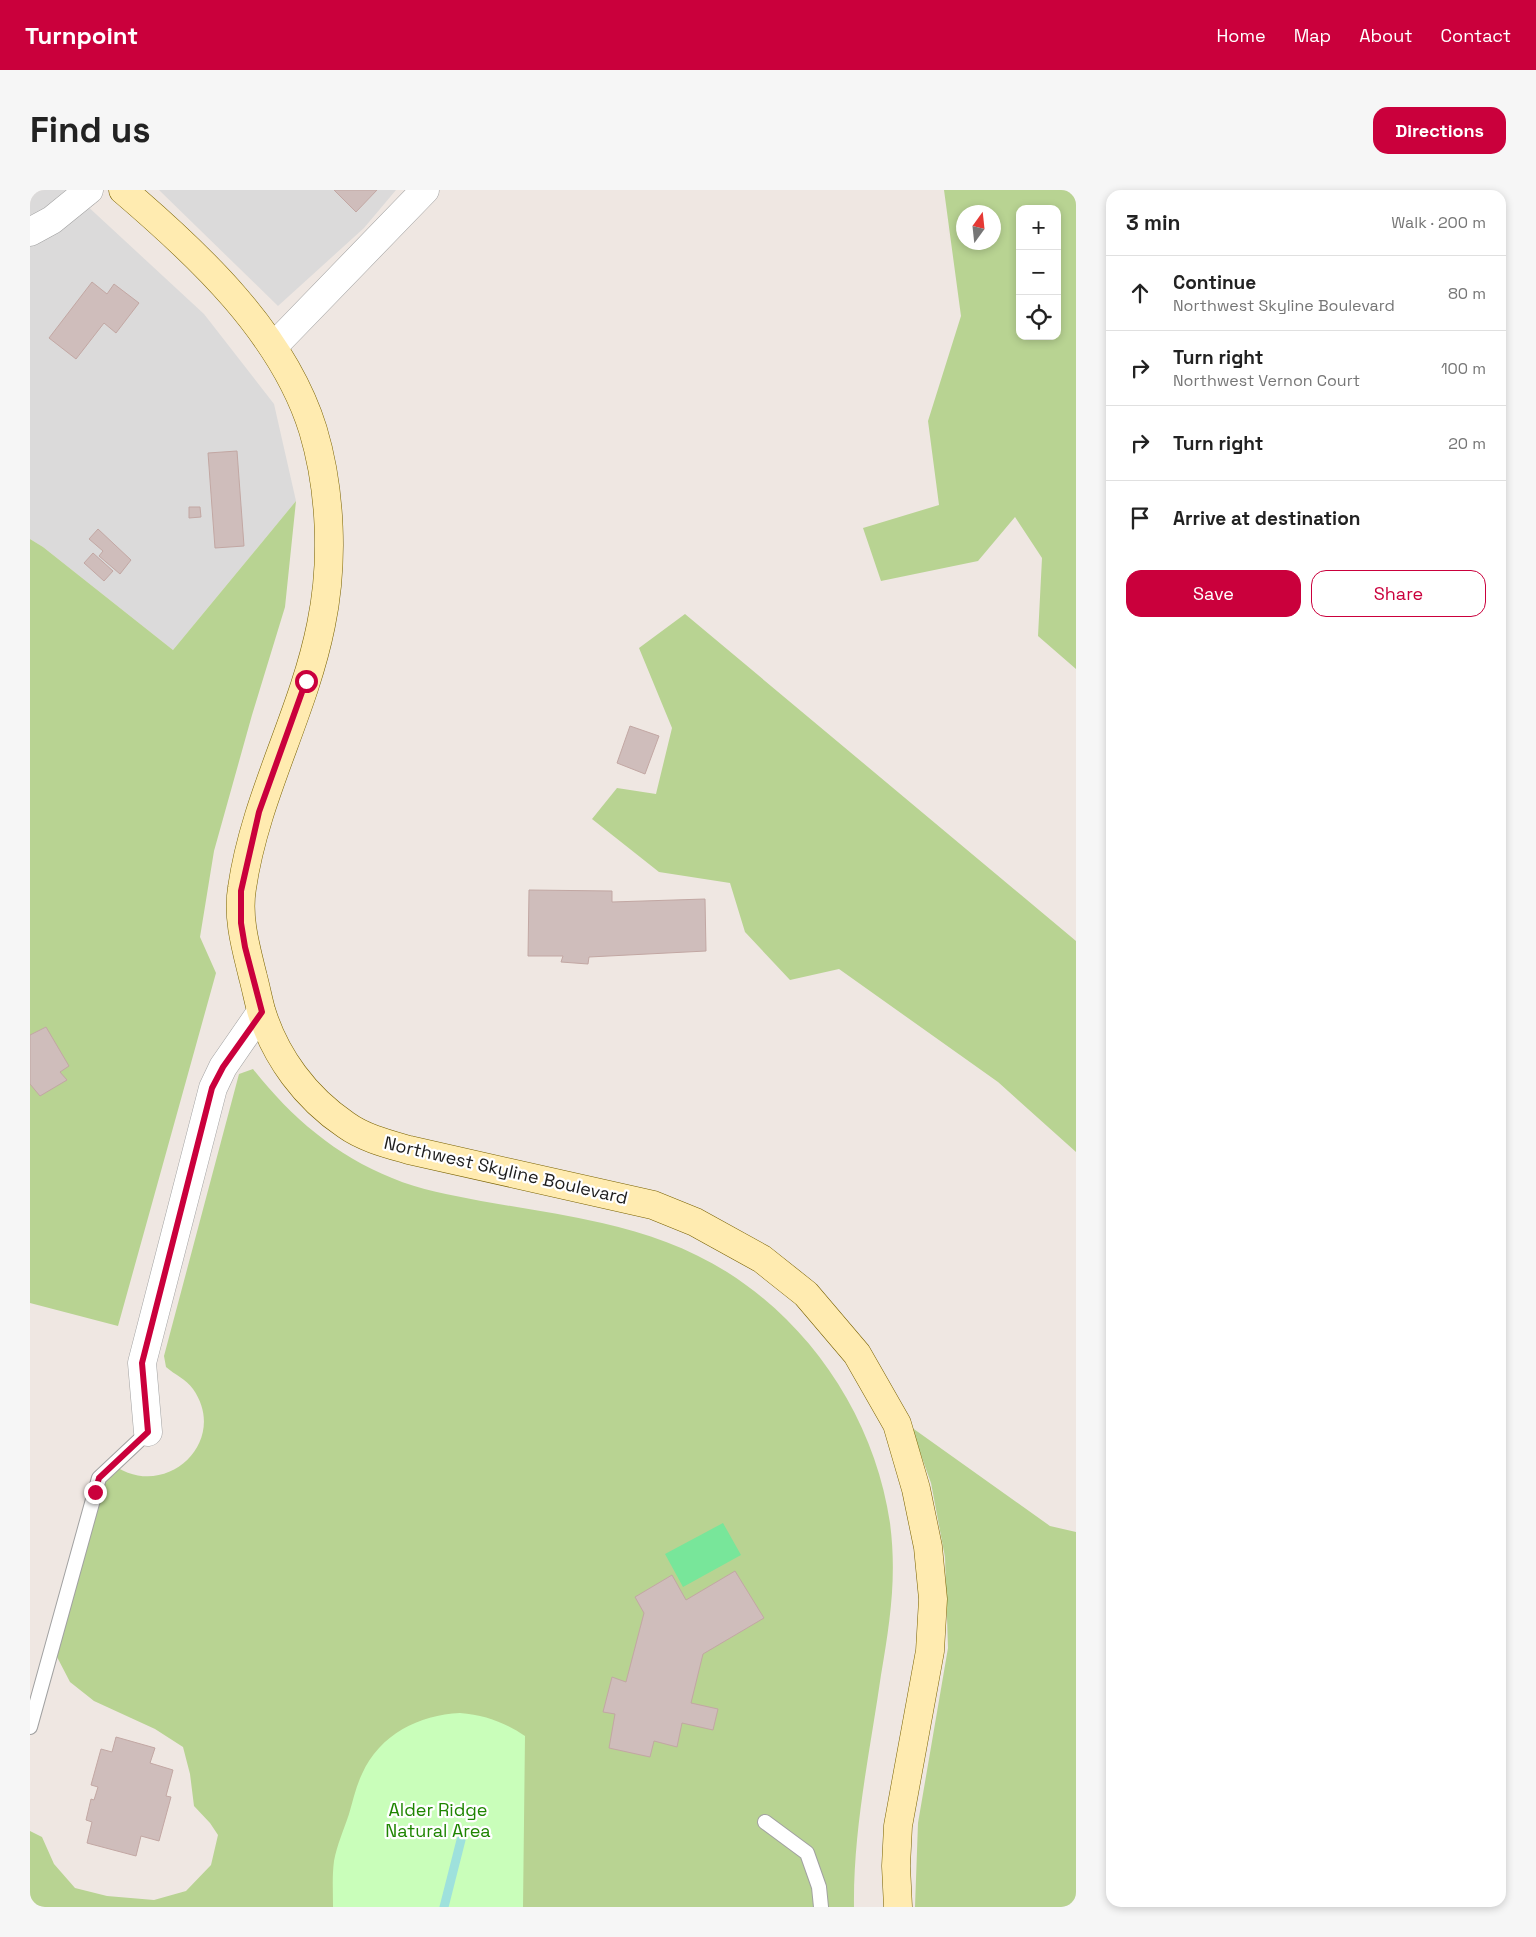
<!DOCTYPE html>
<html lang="en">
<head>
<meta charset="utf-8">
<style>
	:root { --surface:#fff; --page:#f6f6f6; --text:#222; --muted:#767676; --line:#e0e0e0; --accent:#ca003c }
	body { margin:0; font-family:"Space Grotesk",sans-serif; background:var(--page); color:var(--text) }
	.controls { position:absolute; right:15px; top:15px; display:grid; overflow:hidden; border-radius:10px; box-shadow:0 2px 8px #0003 }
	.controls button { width:45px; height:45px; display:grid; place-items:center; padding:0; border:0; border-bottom:1px solid var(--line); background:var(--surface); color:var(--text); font:25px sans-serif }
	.compass { position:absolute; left:926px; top:15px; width:45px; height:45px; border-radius:50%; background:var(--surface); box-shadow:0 2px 8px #0003; rotate:15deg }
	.stop { position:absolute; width:15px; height:15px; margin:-11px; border:4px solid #ca003c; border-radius:50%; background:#fff }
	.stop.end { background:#ca003c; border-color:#fff; box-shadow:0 1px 5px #0008 }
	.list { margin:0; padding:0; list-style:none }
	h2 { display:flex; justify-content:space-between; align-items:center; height:65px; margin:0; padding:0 20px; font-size:21px }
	h2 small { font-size:16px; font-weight:400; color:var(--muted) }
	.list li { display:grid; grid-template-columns:32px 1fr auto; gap:15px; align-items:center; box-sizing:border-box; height:75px; padding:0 20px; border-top:1px solid var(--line) }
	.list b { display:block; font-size:19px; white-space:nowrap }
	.list p { margin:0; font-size:16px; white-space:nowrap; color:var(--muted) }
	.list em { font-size:16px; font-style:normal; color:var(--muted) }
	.actions { display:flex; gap:10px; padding:15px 20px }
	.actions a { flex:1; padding:11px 0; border:1px solid var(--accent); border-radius:15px; text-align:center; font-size:18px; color:var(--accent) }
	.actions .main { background:var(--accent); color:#fff }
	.icon { flex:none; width:28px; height:28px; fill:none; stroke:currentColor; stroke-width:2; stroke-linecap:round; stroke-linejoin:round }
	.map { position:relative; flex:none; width:1046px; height:1717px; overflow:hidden; border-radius:15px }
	header { display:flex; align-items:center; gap:30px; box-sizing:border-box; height:70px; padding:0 25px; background:var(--accent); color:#fff }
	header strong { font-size:24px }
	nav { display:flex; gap:28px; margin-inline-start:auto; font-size:18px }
	.intro { display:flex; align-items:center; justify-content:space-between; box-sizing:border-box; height:120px; padding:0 30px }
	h1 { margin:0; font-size:35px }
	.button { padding:12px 22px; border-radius:15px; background:var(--accent); color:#fff; font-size:18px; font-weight:700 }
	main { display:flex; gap:30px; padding:0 30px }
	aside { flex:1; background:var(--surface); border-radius:15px; box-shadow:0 2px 8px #0003 }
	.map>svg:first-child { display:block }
	.residential { fill:#dbdada }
	.forest { fill:#b8d392; fill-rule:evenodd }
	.park { fill:#c9feba }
	.pitch { fill:#78e69a }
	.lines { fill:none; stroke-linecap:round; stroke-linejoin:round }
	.stream { stroke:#9ee1dc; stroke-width:9 }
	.building { fill:#cfbdbb; stroke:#c2a7a3 }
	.service-casing { stroke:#a1a1a1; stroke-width:16 }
	.minor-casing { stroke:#a1a1a1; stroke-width:29 }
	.secondary-casing { stroke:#786100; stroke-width:29 }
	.service { stroke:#fff; stroke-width:14 }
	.minor { stroke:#fff; stroke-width:28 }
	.secondary { stroke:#ffebb0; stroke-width:28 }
	.route { stroke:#ca003c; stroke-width:6 }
	.labels { text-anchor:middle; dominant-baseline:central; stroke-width:4.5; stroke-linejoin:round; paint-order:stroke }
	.street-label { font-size:18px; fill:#1d1d1d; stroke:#fff }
	.park-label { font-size:18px; fill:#1e8501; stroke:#fff }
</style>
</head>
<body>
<header>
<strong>Turnpoint</strong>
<nav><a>Home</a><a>Map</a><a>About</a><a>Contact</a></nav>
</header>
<div class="intro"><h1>Find us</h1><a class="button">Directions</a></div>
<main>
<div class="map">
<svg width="1046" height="1717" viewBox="0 0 1046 1717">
	<rect width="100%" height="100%" fill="#efe7e2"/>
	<path class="residential" d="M0 0H40L174 124 244 214 266 311 143 460 13 357 0 349Z
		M129 0H366L334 38 248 116Z"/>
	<path class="forest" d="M914 0H1046V479L1008 446 1012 368 985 327 948 371 851 391 833 338 909 315 898 231 931 126ZM990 19H1027V146H990ZM964 22V52H934V22Z
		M266 311 255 417 222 525 184 661 170 747 186 783 88 1136 0 1113V349L13 357 143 460Z
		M655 424 1046 751V962L968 892 809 779 760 790 715 742 700 693 629 682 562 629 587 598 626 604 642 538 609 458Z
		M223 879C261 927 305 965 362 988 390 1000 421 1005 451 1011 491 1018 532 1024 572 1033 616 1043 659 1058 697 1082 784 1137 845 1231 860 1333 867 1387 860 1432 851 1485 840 1562 823 1639 824 1717H0V1641L12 1647 24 1674 45 1698 77 1706 124 1710 156 1701 181 1675 188 1645 180 1633 164 1616 160 1584 153 1557 125 1539 64 1511 40 1492 26 1465 78 1271C132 1316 201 1253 163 1199 156 1189 145 1185 136 1177L134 1166 209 884Z
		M881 1237 1020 1336 1046 1342V1717H885L888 1633 918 1458 915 1367 901 1293Z"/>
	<path class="park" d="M430 1523C455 1525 474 1532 495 1546L493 1717H303C303 1702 302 1686 304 1671 307 1655 314 1639 319 1624 323 1611 326 1596 332 1584 350 1544 389 1525 430 1523Z"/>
	<path class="pitch" d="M693 1333 711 1365 653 1397 635 1364Z"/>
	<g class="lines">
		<path class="stream" d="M414 1717 431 1650"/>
	</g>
	<path class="building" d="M304 0H347L326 22Z
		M62 92 77 104 84 94 109 113 86 143 74 133 46 169 19 148Z
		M207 261 214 356 185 358 178 263Z
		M159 317H170L171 327 159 328Z
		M68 339 101 370 90 384 69 366 73 361 59 349Z
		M63 363 83 381 74 391 54 373Z
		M600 536 629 546 615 584 587 573Z
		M499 700 582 701V712L675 709 676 761 559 767 558 774 531 772 533 766H498Z
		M16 837 39 876 30 882 37 890 10 906 0 894V845Z
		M705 1381 734 1428 673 1464 661 1513 688 1519 683 1540 652 1533 647 1557 624 1551 620 1567 579 1558 585 1524 573 1522 582 1487 596 1492 614 1423 605 1407 642 1385 656 1410Z
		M86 1547 125 1558 120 1573 143 1580 136 1606 141 1607 129 1651 111 1646 106 1666 57 1653 62 1632 56 1630 61 1609 64 1610 68 1597 61 1595 71 1559 82 1562Z"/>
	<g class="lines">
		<defs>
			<path id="service" d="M0 1537 69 1288 118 1242
				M735 1632 777 1663 789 1697 791 1717"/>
			<path id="minor" d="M0 42 22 30 59 0
				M243 157 395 0
				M118 1242 112 1173 183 898 193 877 231 822"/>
			<path id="secondary" d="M93 0C168 64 253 143 283 240 301 300 304 373 291 435 273 525 225 607 212 698 207 728 216 758 223 787 226 798 228 809 231 820 245 867 276 908 316 935 334 948 358 954 379 960L623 1015 665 1032 732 1069 776 1104 827 1164 867 1234 886 1299 898 1357 903 1409 900 1461 868 1636 866 1676 868 1717"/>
		</defs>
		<use href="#service" class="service-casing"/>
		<use href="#minor" class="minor-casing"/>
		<use href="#secondary" class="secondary-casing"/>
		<use href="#service" class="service"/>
		<use href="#minor" class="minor"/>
		<use href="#secondary" class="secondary"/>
	</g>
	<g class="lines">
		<path class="route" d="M65 1302 69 1288 118 1242 112 1173 182 898 193 877 232 822 215 757 211 733V701L229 622 276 491"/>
	</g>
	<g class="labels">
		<g class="street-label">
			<text transform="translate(476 980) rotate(13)">Northwest Skyline Boulevard</text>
		</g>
		<g class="park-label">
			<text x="408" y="1619">Alder Ridge<tspan x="408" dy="21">Natural Area</tspan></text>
		</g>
	</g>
</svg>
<div class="controls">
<button>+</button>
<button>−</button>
<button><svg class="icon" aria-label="locate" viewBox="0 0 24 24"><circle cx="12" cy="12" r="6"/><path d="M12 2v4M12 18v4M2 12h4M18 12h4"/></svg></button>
</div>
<svg class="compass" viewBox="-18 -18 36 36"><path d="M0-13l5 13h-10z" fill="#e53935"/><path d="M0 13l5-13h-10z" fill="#767676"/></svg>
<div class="stop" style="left:276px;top:491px"></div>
<div class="stop end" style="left:65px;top:1302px"></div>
</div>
<aside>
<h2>3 min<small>Walk · 200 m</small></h2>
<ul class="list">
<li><svg class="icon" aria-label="ahead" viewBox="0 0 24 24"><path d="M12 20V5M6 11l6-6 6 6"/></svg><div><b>Continue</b><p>Northwest Skyline Boulevard</p></div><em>80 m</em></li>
<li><svg class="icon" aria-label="right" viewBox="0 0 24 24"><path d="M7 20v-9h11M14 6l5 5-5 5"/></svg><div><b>Turn right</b><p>Northwest Vernon Court</p></div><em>100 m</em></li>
<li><svg class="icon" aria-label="right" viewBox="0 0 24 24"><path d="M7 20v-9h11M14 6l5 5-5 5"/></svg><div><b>Turn right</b></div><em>20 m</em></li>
<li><svg class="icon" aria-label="arrive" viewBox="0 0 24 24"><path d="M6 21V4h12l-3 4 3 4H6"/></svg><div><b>Arrive at destination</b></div></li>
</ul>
<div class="actions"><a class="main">Save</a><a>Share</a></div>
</aside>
</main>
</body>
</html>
